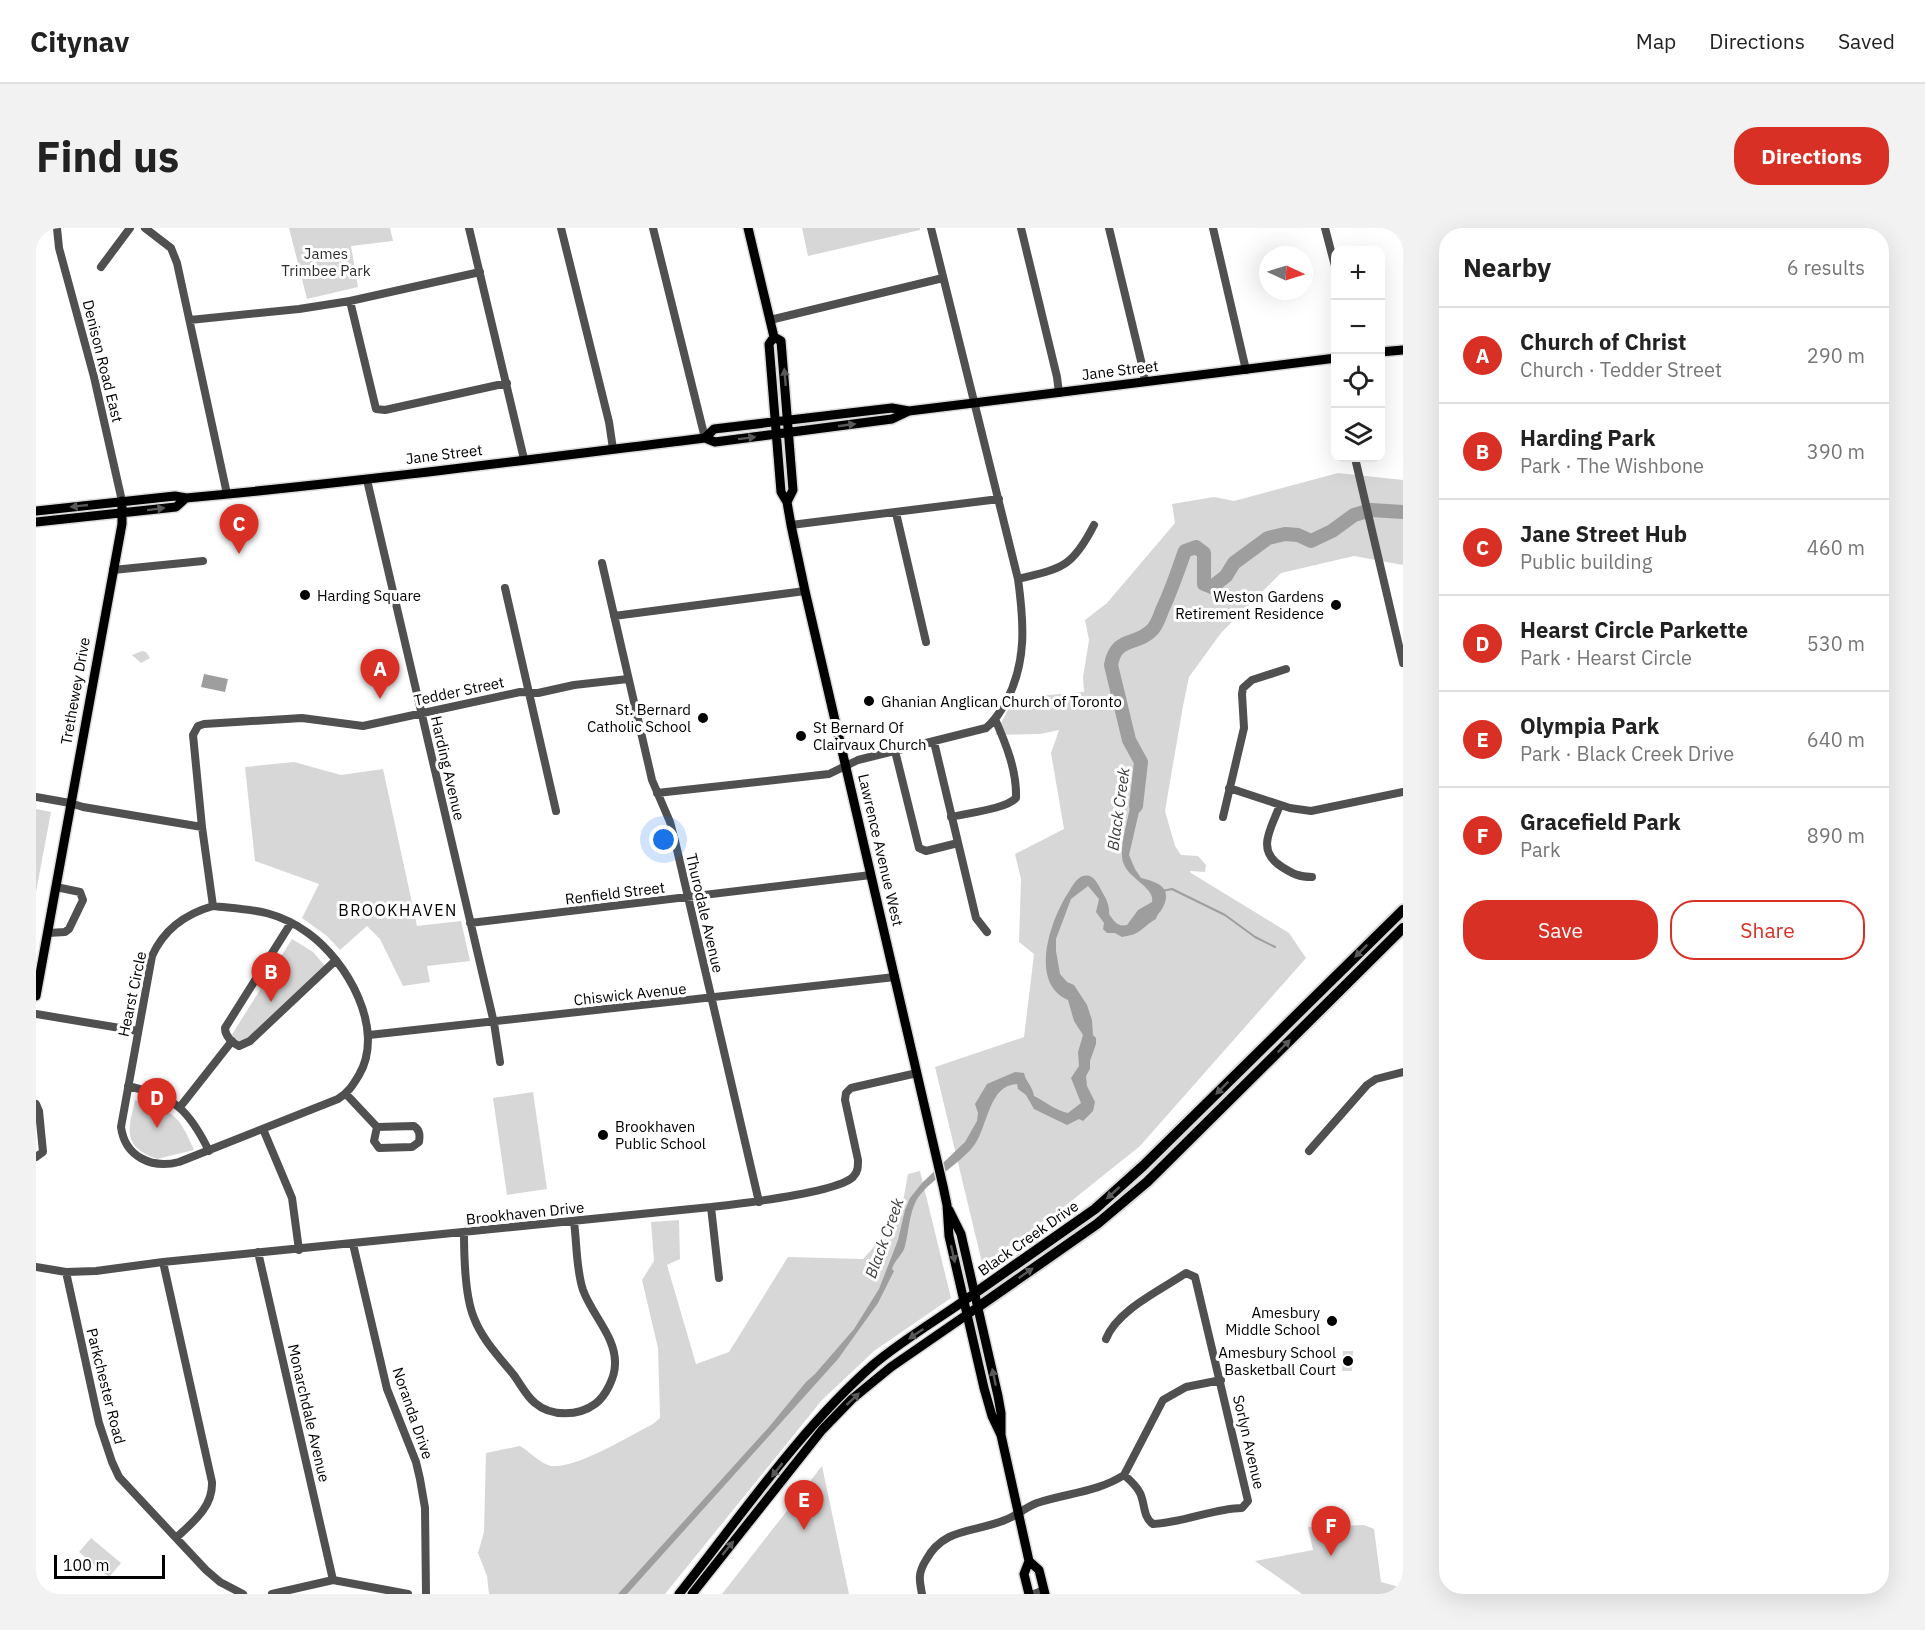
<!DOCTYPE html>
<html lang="en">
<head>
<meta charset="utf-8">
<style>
	:root { --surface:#fff; --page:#f2f2f2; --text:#222; --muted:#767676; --line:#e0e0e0; --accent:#d93025 }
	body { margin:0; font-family:"IBM Plex Sans",sans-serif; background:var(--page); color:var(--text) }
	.controls { position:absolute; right:18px; top:18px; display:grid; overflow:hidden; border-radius:12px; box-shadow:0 6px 24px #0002 }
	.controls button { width:54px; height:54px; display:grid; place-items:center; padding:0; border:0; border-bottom:2px solid var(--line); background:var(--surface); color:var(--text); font:30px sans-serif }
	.compass { position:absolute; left:1223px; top:18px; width:54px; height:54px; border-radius:50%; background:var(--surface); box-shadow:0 6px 24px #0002; rotate:94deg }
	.scale { position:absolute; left:18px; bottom:15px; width:111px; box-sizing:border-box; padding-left:6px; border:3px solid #000; border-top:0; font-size:16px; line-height:21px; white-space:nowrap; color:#000; -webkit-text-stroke:4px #fff; paint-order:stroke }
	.you { position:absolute; left:628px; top:612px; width:21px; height:21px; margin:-15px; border:4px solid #fff; border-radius:50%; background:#1a73e8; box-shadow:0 0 0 9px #1a73e833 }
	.badge { display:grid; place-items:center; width:39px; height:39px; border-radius:50%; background:var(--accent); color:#fff; font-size:20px; font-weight:700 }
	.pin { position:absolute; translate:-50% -50px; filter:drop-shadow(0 2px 3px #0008) }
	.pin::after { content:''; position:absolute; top:32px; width:21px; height:18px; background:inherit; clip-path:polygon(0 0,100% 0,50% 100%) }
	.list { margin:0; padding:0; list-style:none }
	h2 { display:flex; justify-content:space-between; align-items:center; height:78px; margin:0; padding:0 24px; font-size:26px }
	h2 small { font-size:20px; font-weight:400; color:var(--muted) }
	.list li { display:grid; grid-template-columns:39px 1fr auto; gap:18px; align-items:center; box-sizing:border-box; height:96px; padding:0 24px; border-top:2px solid var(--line) }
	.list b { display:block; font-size:22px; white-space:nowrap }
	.list p { margin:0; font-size:20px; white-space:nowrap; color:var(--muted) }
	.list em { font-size:20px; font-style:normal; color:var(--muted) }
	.actions { display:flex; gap:12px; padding:18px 24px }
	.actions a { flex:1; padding:14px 0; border:2px solid var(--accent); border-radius:24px; text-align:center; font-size:21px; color:var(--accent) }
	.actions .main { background:var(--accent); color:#fff }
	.icon { flex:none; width:33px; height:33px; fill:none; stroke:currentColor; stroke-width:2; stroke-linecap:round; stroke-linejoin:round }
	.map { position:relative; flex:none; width:1367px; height:1366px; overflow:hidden; border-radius:24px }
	header { display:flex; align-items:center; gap:36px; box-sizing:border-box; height:84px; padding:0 30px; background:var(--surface); border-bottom:2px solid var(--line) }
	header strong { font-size:28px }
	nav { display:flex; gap:33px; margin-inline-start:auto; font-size:21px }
	.intro { display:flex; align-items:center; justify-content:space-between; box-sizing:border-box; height:144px; padding:0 36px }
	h1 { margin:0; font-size:42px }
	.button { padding:15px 27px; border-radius:24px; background:var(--accent); color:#fff; font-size:21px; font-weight:700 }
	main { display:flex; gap:36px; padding:0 36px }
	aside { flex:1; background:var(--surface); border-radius:24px; box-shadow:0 6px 24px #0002 }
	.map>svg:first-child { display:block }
	.green { fill:#d7d7d7 }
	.water { fill:#9e9e9e }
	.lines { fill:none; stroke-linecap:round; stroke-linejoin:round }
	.stream { stroke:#9e9e9e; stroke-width:2 }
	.river { stroke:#9e9e9e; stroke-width:14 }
	.major-casing { stroke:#dbdbdb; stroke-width:12 }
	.highway-casing { stroke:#dbdbdb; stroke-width:14 }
	.minor { stroke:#505050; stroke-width:8 }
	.major { stroke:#000; stroke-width:9 }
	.highway { stroke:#000; stroke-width:10 }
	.oneway { fill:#595959 }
	.poi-dot { fill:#000; stroke:#fff; stroke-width:2 }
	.labels { text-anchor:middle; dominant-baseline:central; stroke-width:6; stroke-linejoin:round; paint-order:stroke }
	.park-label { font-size:15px; fill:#2e2e2e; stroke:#fff }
	.street-label { font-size:15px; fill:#000; stroke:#fff }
	.poi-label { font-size:15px; fill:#000; stroke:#fff; text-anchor:start }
	.water-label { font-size:16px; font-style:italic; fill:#3f3f3f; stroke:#fff }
	.neighbourhood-label { font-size:16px; letter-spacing:1.5px; fill:#000; stroke:#fff }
</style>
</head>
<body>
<header>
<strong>Citynav</strong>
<nav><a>Map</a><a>Directions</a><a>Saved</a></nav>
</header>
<div class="intro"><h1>Find us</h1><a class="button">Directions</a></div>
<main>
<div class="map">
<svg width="1367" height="1366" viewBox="0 0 1367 1366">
	<rect width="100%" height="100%" fill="#fff"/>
	<path class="green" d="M253 0H354L357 13 315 18 322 59 271 71Z
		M766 0H884V2L772 28Z
		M1302 245 1367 252V337L1318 328 1245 345 1185 405 1153 449 1147 478 1129 583 1139 618 1145 627 1162 628 1170 637 1169 644 1154 643 1155 645 1253 705 1270 730 1104 918 948 1043 899 839 988 809 998 726 983 714 985 651 979 626 1028 601 1015 525 1023 502 1004 506 959 507 978 470 1048 464 1047 449 1053 412 1049 392 1071 375 1139 295 1136 276 1178 269 1198 273Z
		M106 423 110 424 114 430 105 435 96 427Z
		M258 534 305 547 347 541 381 698 425 693 434 733 391 738 394 754 367 758 344 711 331 698 304 722 291 708 266 690 283 656 219 633 209 539Z
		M0 581 15 584 0 664Z
		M256 711 277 724 291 740 209 814 200 816 195 808Z
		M497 864 511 961 471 967 457 870Z
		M99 872C137 883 142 885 158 922L121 931C86 918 92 903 99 872Z
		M884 943 915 1070 838 1123 786 1172 629 1366H453L451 1348 442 1325 448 1304 450 1225 484 1218C493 1223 506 1237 516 1238 542 1240 593 1208 617 1196L624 1190 622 1120 606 1052 618 1033 615 994 643 992 644 1031 631 1037 660 1136 693 1124 752 1029 827 1031 864 990 872 946Z
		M1307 1123H1317L1316 1143H1306Z
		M786 1238 813 1366H686Z
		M1328 1297 1338 1301 1345 1354 1367 1360V1366H1266L1219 1333 1277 1322 1272 1299Z
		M55 1310 85 1335 73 1349 43 1324Z"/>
	<path class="water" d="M168 446 192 451 189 464 165 459Z
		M1097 561 1106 562V571L1093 627 1099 641 1105 650C1121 654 1137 659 1127 679 1125 684 1121 686 1120 691 1112 695 1109 700 1102 704 1098 707 1091 708 1086 709L1079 705H1071L1067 701 1068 695 1060 684 1063 671 1052 658 1035 671 1020 711V723L1024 746 1031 754 1038 757 1051 777 1056 792 1057 807 1060 810V816L1054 833V841L1050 848 1051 858 1059 874 1057 883 1047 893 1043 891 1031 897 998 881 990 867 982 861 981 856C953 857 952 897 939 916 924 937 891 953 880 973 873 987 873 1003 869 1018 867 1027 859 1031 856 1041L858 1043 842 1075 802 1131 591 1366H582L733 1199 770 1154 779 1146 818 1101 843 1061 862 1012 869 982 874 970 886 955 929 914 941 893 942 885 939 876 951 856 979 844 988 845C990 854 997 859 998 868 1010 874 1019 882 1032 885L1045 875 1035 850 1043 838 1042 824 1047 807 1038 793 1032 772C992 755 1015 691 1032 665 1036 659 1040 650 1047 648 1056 645 1061 654 1064 660 1069 669 1074 676 1073 686 1078 693 1081 699 1091 697L1102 682 1116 674C1119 659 1093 652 1087 634 1082 617 1096 581 1097 561Z"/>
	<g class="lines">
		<path class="stream" d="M1126 663 1136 661 1189 687 1219 709 1239 719"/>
		<path class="river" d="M1100 578 1105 534 1093 512 1075 437C1080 407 1101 419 1117 401 1122 395 1124 387 1127 380 1136 361 1142 342 1149 323L1160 319 1168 325V356L1176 359 1190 348 1198 335 1232 310 1249 306 1262 307 1275 313 1296 303 1318 287 1335 282 1367 284"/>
		<defs>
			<path id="major" d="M712 0 738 109 745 113 757 262 751 274
				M738 109 733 116 745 264 751 274 755 297 769 363 907 958 911 977 913 1008 948 1160 956 1188 965 1207
				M1344 124 1367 122
				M669 210 678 201 856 180 873 183
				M0 283 139 268 150 270C324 254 496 231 669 210L679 214 856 191 873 183 1300 130
				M0 294 140 279 150 270
				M0 768 86 296V273
				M913 982 925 1006 962 1168 965 1185V1207L993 1333 988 1346 993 1366
				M993 1333 1003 1342 1009 1366
				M643 1366C705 1288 763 1202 838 1136 869 1110 906 1089 939 1065
				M656 1366 786 1202 816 1171 855 1139 942 1079"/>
			<path id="highway" d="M939 1065 1059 981 1107 938 1367 682
				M942 1079 1061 996 1111 954 1367 700"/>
		</defs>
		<use href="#major" class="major-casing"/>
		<use href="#highway" class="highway-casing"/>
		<path class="minor" d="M21 0 23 20 58 149 86 273
			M109 0 135 20 141 35 191 266
			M433 0 488 231
			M525 0 573 194 577 221
			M617 0 669 210
			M985 0 1021 149 1023 165
			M1073 0 1107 141 1109 154
			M1177 0 1210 142
			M1289 0 1300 42
			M65 39 94 0
			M314 73 340 181 349 182 471 155
			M154 92 263 81 314 73 444 44
			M734 92 907 50
			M1319 230 1367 435
			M331 252 458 795 464 834
			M860 285 890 414
			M755 297 963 271
			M566 335 616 552 634 594 639 613 723 974
			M77 342 167 333
			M982 351C1026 340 1036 340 1058 297
			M469 360 520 583
			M578 388 769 363
			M898 514 940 690 951 704
			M859 523 883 620 890 623 922 615
			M1193 560 1254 580 1275 583 1367 564
			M621 565 793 546 822 532 950 500C959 493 964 484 970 474 991 434 988 395 982 351L895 0
			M0 569 34 575 47 579 166 599
			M1244 577C1235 601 1219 622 1246 639 1257 646 1263 649 1276 649
			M915 589C931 585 970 581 980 570 981 543 970 516 959 491
			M1187 589 1208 500 1206 466 1207 460 1216 452 1250 441
			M177 678C214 682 239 681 272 705 311 733 350 801 323 847 317 857 312 865 302 871L143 934C116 941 89 929 85 899L116 728C128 701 149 686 177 678Z
			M177 678 166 599 157 507 162 498 168 496 266 490 327 498 484 464 502 465 538 457 592 451
			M255 695 189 800C189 808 196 815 203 818L214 813 300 732
			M434 695 835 647
			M12 705 29 704 33 701 47 672 44 664 20 659
			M0 786 102 803
			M333 807 859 749
			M92 858C138 869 152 880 173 923
			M310 866 341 899 378 898C384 902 384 907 383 914L376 919 343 920 338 913 341 899
			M0 876 3 883 7 924 0 929
			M144 879 196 813
			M227 901 256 970 263 1022
			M1273 923 1331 857 1340 851 1367 844
			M675 979 683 1050
			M428 1004C428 1028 429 1069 438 1090 446 1111 463 1129 477 1146 484 1155 490 1168 499 1175 515 1189 543 1188 559 1176 570 1168 579 1149 579 1136 580 1109 556 1087 547 1062 540 1041 541 1016 538 994
			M317 1016 351 1161 380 1234 384 1251 389 1280 390 1366
			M222 1024 297 1352
			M127 1034 176 1254C177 1279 157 1294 140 1310
			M0 1039 30 1044 60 1043 127 1034 675 979C701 976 800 965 817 949 822 944 822 939 822 932L809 872 810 865 815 860 881 845
			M30 1044 63 1195 76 1234 83 1249 170 1342 184 1354 207 1366
			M1070 1111C1081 1082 1125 1062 1150 1045L1159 1049 1212 1273 1206 1280C1179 1280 1147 1295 1117 1296 1107 1290 1109 1275 1104 1265 1100 1257 1094 1252 1088 1247
			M236 1366 297 1352 372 1366
			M886 1366C883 1351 882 1345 890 1332 908 1299 938 1305 969 1292 980 1288 990 1279 1001 1275 1031 1265 1062 1264 1088 1247L1127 1172 1150 1159 1185 1152
			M998 1366 1008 1362"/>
		<use href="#major" class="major"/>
		<use href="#highway" class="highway"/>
	</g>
	<defs><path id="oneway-solid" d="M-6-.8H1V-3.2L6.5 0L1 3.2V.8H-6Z" transform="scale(1.5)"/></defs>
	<g class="oneway">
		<use href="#oneway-solid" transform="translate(749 149) rotate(-95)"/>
		<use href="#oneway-solid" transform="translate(811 197) rotate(-8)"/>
		<use href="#oneway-solid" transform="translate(711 210) rotate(-7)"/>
		<use href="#oneway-solid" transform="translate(43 278) rotate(174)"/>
		<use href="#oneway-solid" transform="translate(120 281) rotate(-7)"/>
		<use href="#oneway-solid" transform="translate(1325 723) rotate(135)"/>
		<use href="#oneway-solid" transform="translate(1248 818) rotate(-45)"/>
		<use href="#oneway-solid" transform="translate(1186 860) rotate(135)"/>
		<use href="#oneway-solid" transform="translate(1077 965) rotate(138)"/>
		<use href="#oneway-solid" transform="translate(917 1026) rotate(77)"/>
		<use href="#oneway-solid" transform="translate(990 1045) rotate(-35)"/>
		<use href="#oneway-solid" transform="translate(880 1106) rotate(146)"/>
		<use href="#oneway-solid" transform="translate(958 1149) rotate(-102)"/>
		<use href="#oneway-solid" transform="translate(817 1171) rotate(-43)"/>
		<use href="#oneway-solid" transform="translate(741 1242) rotate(128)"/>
		<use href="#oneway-solid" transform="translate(692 1320) rotate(-51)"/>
	</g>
	<g class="poi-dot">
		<circle cx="269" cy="367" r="6"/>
		<circle cx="1300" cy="377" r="6"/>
		<circle cx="833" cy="473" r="6"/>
		<circle cx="667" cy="490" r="6"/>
		<circle cx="765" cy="508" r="6"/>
		<circle cx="567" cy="907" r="6"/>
		<circle cx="1296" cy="1093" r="6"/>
		<circle cx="1312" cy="1133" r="6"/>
	</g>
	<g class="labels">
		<g class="park-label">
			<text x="290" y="25">James<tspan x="290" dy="17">Trimbee Park</tspan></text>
		</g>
		<g class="street-label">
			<text transform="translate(67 133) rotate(76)">Denison Road East</text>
			<text transform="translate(1084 142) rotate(-7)">Jane Street</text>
			<text transform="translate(408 226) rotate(-7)">Jane Street</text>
			<text transform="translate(39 463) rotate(-80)">Trethewey Drive</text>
			<text transform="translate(423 463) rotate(-12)">Tedder Street</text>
			<text transform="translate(412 540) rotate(77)">Harding Avenue</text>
			<text transform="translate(845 622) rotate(77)">Lawrence Avenue West</text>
			<text transform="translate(579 665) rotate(-7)">Renfield Street</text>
			<text transform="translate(669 685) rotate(77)">Thurodale Avenue</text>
			<text transform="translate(96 766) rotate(-78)">Hearst Circle</text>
			<text transform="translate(594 766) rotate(-6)">Chiswick Avenue</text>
			<text transform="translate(489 985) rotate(-6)">Brookhaven Drive</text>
			<text transform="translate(992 1010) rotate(-35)">Black Creek Drive</text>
			<text transform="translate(70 1158) rotate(76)">Parkchester Road</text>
			<text transform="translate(273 1185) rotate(77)">Monarchdale Avenue</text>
			<text transform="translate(377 1185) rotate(71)">Noranda Drive</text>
			<text transform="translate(1213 1214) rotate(77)">Sorlyn Avenue</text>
		</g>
		<g class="poi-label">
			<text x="281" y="367">Harding Square</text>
			<text x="1288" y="368" text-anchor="end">Weston Gardens<tspan x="1288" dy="17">Retirement Residence</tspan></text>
			<text x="845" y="473">Ghanian Anglican Church of Toronto</text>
			<text x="655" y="481" text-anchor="end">St. Bernard<tspan x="655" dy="17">Catholic School</tspan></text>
			<text x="777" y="499">St Bernard Of<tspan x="777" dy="17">Clairvaux Church</tspan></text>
			<text x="579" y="898">Brookhaven<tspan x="579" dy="17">Public School</tspan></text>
			<text x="1284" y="1084" text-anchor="end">Amesbury<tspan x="1284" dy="17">Middle School</tspan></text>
			<text x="1300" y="1124" text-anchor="end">Amesbury School<tspan x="1300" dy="17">Basketball Court</tspan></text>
		</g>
		<g class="water-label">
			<text transform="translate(1082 581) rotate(-82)">Black Creek</text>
			<text transform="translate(848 1010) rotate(-70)">Black Creek</text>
		</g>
		<g class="neighbourhood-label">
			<text x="362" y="682">BROOKHAVEN</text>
		</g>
	</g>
</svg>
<div class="controls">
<button>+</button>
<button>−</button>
<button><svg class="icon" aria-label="locate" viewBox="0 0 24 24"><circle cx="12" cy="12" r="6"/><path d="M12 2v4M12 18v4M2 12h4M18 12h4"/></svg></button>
<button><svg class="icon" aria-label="layers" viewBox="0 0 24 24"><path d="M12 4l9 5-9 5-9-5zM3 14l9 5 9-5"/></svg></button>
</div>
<svg class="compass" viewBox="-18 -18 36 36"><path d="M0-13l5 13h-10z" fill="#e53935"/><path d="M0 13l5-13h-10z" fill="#767676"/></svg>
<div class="scale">100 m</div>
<div class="you"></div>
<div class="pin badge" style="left:344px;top:471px">A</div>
<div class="pin badge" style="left:235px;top:774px">B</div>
<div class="pin badge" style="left:203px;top:326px">C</div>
<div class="pin badge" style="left:121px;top:900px">D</div>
<div class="pin badge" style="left:768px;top:1302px">E</div>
<div class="pin badge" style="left:1295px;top:1328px">F</div>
</div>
<aside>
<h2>Nearby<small>6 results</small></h2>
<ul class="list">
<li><span class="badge">A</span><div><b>Church of Christ</b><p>Church · Tedder Street</p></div><em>290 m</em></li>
<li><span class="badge">B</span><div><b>Harding Park</b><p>Park · The Wishbone</p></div><em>390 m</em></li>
<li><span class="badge">C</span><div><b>Jane Street Hub</b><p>Public building</p></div><em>460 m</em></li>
<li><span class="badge">D</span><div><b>Hearst Circle Parkette</b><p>Park · Hearst Circle</p></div><em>530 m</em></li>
<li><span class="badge">E</span><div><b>Olympia Park</b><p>Park · Black Creek Drive</p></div><em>640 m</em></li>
<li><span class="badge">F</span><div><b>Gracefield Park</b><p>Park</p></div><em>890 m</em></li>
</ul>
<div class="actions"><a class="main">Save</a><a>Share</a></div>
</aside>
</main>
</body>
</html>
